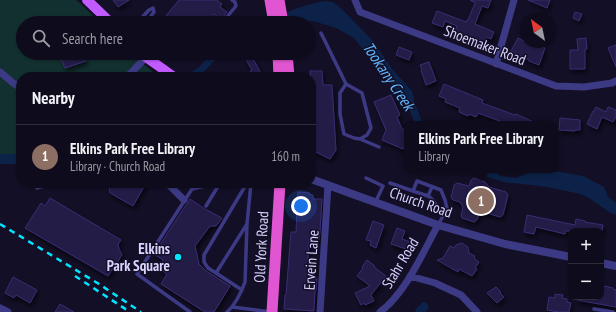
<!DOCTYPE html>
<html lang="en">
<head>
<meta charset="utf-8">
<style>
	:root { --surface:#0e0b1c; --page:#1c1929; --text:#f1f3f6; --muted:#9b9ba3; --line:#2e2b3b; --accent:#db2777 }
	body { margin:0; font-family:"PT Sans Narrow",sans-serif; background:var(--page); color:var(--text) }
	.controls { position:absolute; right:12px; bottom:12px; display:grid; overflow:hidden; border-radius:8px; box-shadow:0 1px 3px #0004 }
	.controls button { width:36px; height:36px; display:grid; place-items:center; padding:0; border:0; border-bottom:1px solid var(--line); background:var(--surface); color:var(--text); font:20px sans-serif }
	.compass { position:absolute; left:520px; top:12px; width:36px; height:36px; border-radius:50%; background:var(--surface); box-shadow:0 1px 3px #0004; rotate:327deg }
	.you { position:absolute; left:301px; top:206px; width:14px; height:14px; margin:-10px; border:3px solid #fff; border-radius:50%; background:#1a73e8; box-shadow:0 0 0 6px #1a73e833 }
	.badge { display:grid; place-items:center; width:26px; height:26px; border-radius:50%; background:var(--accent); color:#fff; font-size:13px; font-weight:700 }
	.pin { position:absolute; translate:-50% -50%; border:2px solid #fff; box-shadow:0 1px 4px #0006 }
	.popup { position:absolute; left:404px; top:121px; width:154px; height:52px; box-sizing:border-box; display:grid; place-content:center; border-radius:8px; background:var(--surface); filter:drop-shadow(0 1px 3px #0005); font-size:13px; white-space:nowrap; color:var(--muted) }
	.popup b { font-size:15px; color:var(--text) }
	.popup::after { content:''; position:absolute; left:50%; top:100%; margin-left:-8px; border:8px solid transparent; border-top-color:var(--surface) }
	.list { margin:0; padding:0; list-style:none }
	h2 { display:flex; justify-content:space-between; align-items:center; height:52px; margin:0; padding:0 16px; font-size:17px }
	h2 small { font-size:13px; font-weight:400; color:var(--muted) }
	.list li { display:grid; grid-template-columns:26px 1fr auto; gap:12px; align-items:center; box-sizing:border-box; height:64px; padding:0 16px; border-top:1px solid var(--line) }
	.list b { display:block; font-size:15px; white-space:nowrap }
	.list p { margin:0; font-size:13px; white-space:nowrap; color:var(--muted) }
	.list em { font-size:13px; font-style:normal; color:var(--muted) }
	.icon { flex:none; width:22px; height:22px; fill:none; stroke:currentColor; stroke-width:2; stroke-linecap:round; stroke-linejoin:round }
	.map { position:relative; flex:none; width:616px; height:312px; overflow:hidden }
	.search { position:absolute; background:var(--surface); box-shadow:0 1px 3px #0004; left:16px; top:16px; width:300px; height:44px; display:flex; align-items:center; gap:10px; box-sizing:border-box; padding:0 14px; border-radius:22px; color:var(--muted); font-size:15px }
	.panel { position:absolute; background:var(--surface); box-shadow:0 1px 3px #0004; left:16px; top:72px; width:300px; height:116px; border-radius:16px }
	.map>svg:first-child { display:block }
	.green { fill:#12302f }
	.water { fill:#0c2248 }
	.building { fill:#241b47; stroke:#3b2d73; filter:url(#shadow) }
	.lines { fill:none; stroke-linecap:round; stroke-linejoin:round }
	.service { stroke:#3d3a85; stroke-width:3.5 }
	.minor { stroke:#3d3a85; stroke-width:7 }
	.tertiary { stroke:#3d3a85; stroke-width:8 }
	.primary { stroke:#c25bff; stroke-width:10 }
	.trunk { stroke:#e055d1; stroke-width:11 }
	.rail { stroke:#00e5ff; stroke-width:2.5; stroke-dasharray:6 5; stroke-linecap:butt }
	.poi-dot { fill:#00e5ff; stroke:#130f26; stroke-width:1.5 }
	.labels { text-anchor:middle; dominant-baseline:central; stroke-width:3; stroke-linejoin:round; paint-order:stroke }
	.street-label { font-size:15px; fill:#d9d4ff; stroke:#130f26 }
	.poi-label { font-size:15px; font-weight:bold; fill:#d9d4ff; stroke:#130f26; text-anchor:end }
	.water-label { font-size:16px; font-style:italic; fill:#62b6ff; stroke:#130f26 }
</style>
</head>
<body>
<div class="map">
<svg width="616" height="312" viewBox="0 0 616 312">
	<defs>
		<filter id="shadow"><feDropShadow dx="2" dy="3.5" stdDeviation="2" flood-color="#0009"/></filter>
	</defs>
	<rect width="100%" height="100%" fill="#130f26"/>
	<path class="green" d="M0 0H76L81 4 100 23H23V53H130L159 77H21V154H0Z"/>
	<path class="water" d="M325 1 333 2 342 9 373 41 393 70 412 91 414 101 423 124H415L407 103 403 102 383 71 371 60 354 38 336 28 313 21 302 22 300 23H263C283 14 303 4 325 1Z
		M212 53H223L211 64 199 77H185L189 73 198 68 204 62 206 57Z
		M0 154H21V164H0Z
		M465 170H485L495 172 501 176 515 178 535 171 561 172 583 176 604 187 608 197 616 203V215L609 212 589 198 580 194 548 187 504 182Z
		M423 302 427 303 429 308 425 312H416L415 310Z"/>
	<path class="building" d="M113 0H129L118 7Z
		M179 0H217L222 4 220 7 227 12 221 20 214 14 207 23H172L165 17Z
		M470 0H491L488 8 482 6 475 24 494 32 491 39 487 37 484 43 455 31 457 26 445 21 443 27 432 23 437 11 466 22 467 20H468L475 3Z
		M528 0H550L547 8Z
		M575 12 582 14 579 21 573 18Z
		M518 38 534 46 535 44 545 48 539 65 529 61V60L511 51Z
		M586 38 587 49H585V69H570V50H578L577 39Z
		M616 45V67L608 48Z
		M399 47 412 52 409 60 396 55Z
		M69 53H83L86 61 65 68 60 56Z
		M251 55 263 77H253L250 71 252 70 245 58Z
		M429 62 436 81 426 85 421 70 422 69 420 65Z
		M310 71H322L323 85H332L336 150 330 159 314 151Z
		M444 84 483 100 482 103 515 115 516 114 538 124H508L478 113 476 117 469 114 468 116 459 112 460 108 445 102 446 99 439 96Z
		M391 95 400 115 397 117 401 127 407 134V141L403 149 382 140 386 130 374 102Z
		M596 107 606 112 608 107 616 110V117L613 122 602 117 597 129 587 124 593 111H594Z
		M560 118 580 120V130H575V131L559 130Z
		M474 178 485 182 489 187 506 192 508 195 503 215 500 217 480 211 477 220 474 222 462 218 461 216 463 207 460 202 453 200 451 197 454 185 457 183 469 186 471 180Z
		M108 183H146L133 206 110 193Z
		M298 192 310 193 309 194 313 195V199H322L320 231 319 240 309 239 308 259 314 260 313 269H315L314 278H317L316 291H315L314 311 284 309 285 295H286L291 232H296Z
		M50 198 121 240 118 244 119 249 122 255 108 276 25 228 41 203 45 206Z
		M190 199 205 209 222 218 216 226H210L195 246 199 264 206 271 230 286 214 312H205L161 284 167 274 159 268 163 260 154 254 186 205 188 203Z
		M527 215 575 225 576 219 585 221V222L603 225 602 231H566L565 234 536 227 534 234 524 232Z
		M373 221 384 225 376 248 370 245 371 241 366 240Z
		M397 228 405 231 402 239 413 243 411 249H409V250L391 244Z
		M462 243 468 247 469 253 475 256 474 258 479 262 475 268 477 269 472 276 459 269 458 272 437 260 443 258 450 246 454 248 456 245Z
		M367 260 375 266 374 267 386 276 371 295 374 301 365 305 364 303 361 305 355 293 370 286 357 276 363 268 362 267Z
		M13 277 37 290 30 303 16 295 14 298 5 293Z
		M604 286 613 288V289L616 290V307L577 300V297H601V287H603Z
		M496 287 501 292 500 293 504 297 497 303 487 293Z
		M555 294 563 295 562 298 567 299V302L571 303 569 312H558L547 310 549 297 555 298Z
		M60 304 74 312H55Z"/>
	<g class="lines">
		<path class="service" d="M137 23 149 10 153 8 154 12 146 23
			M222 23 236 6 235 2 232 0
			M321 33 346 84
			M48 54 52 53
			M360 139 367 135 371 128 362 93 346 84 340 93V114L344 134 354 138 360 139 379 147
			M366 178 383 186 376 201
			M390 183 413 191 417 181 441 190 445 200 447 209 438 225
			M37 188 54 183
			M413 191 428 196 432 187
			M428 196C435 200 438 209 443 215
			M206 206 220 183
			M247 224 216 273 208 268 204 262V255L247 183
			M216 273 242 290
			M232 307 271 312
			M594 309 613 312
			M190 312 137 274 192 189 219 183
			M227 312C236 304 241 293 245 282L247 224 251 183"/>
		<path class="minor" d="M355 0 360 12 556 86 584 87 612 83 616 81
			M496 64 514 0
			M0 72 13 83 21 88
			M126 77 131 73 146 57
			M167 183 184 200
			M410 276 435 283 461 295 477 312
			M0 308 8 312
			M320 312 328 185
			M380 312C406 293 423 252 438 225"/>
		<path class="tertiary" d="M311 179 438 225 505 244 571 257
			M601 263 616 266"/>
		<path class="primary" d="M87 0 111 23
			M142 53 146 57 174 77"/>
		<path class="trunk" d="M270 0 274 23
			M279 0 283 23
			M278 53 279 77
			M287 53 289 77
			M272 312 280 183"/>
		<path class="rail" d="M0 224 99 284 141 312
			M75 276 130 312"/>
	</g>
	<circle class="poi-dot" cx="178" cy="257" r="4"/>
	<g class="labels">
		<g class="street-label">
			<text transform="translate(485 45) rotate(21)">Shoemaker Road</text>
			<text transform="translate(421 202) rotate(19)">Church Road</text>
			<text transform="translate(261 247) rotate(-87)">Old York Road</text>
			<text transform="translate(311 260) rotate(-86)">Ervein Lane</text>
			<text transform="translate(400 263) rotate(-59)">Stahr Road</text>
		</g>
		<g class="poi-label">
			<text x="170" y="248">Elkins<tspan x="170" dy="17">Park Square</tspan></text>
		</g>
		<g class="water-label">
			<text transform="translate(389 76) rotate(56)">Tookany Creek</text>
		</g>
	</g>
</svg>
<div class="controls">
<button>+</button>
<button>−</button>
</div>
<svg class="compass" viewBox="-18 -18 36 36"><path d="M0-13l5 13h-10z" fill="#e53935"/><path d="M0 13l5-13h-10z" fill="#9b9ba3"/></svg>
<div class="you"></div>
<div class="pin badge" style="left:481px;top:201px;background:#8d6e63">1</div>
<div class="popup"><b>Elkins Park Free Library</b>Library</div>
<div class="search"><svg class="icon" aria-label="search" viewBox="0 0 24 24"><circle cx="10" cy="10" r="6"/><path d="M15 15l6 6"/></svg>Search here</div>
<section class="panel">
<h2>Nearby<small></small></h2>
<ul class="list">
<li><span class="badge" style="background:#8d6e63">1</span><div><b>Elkins Park Free Library</b><p>Library · Church Road</p></div><em>160 m</em></li>
</ul>
</section>
</div>
</body>
</html>
